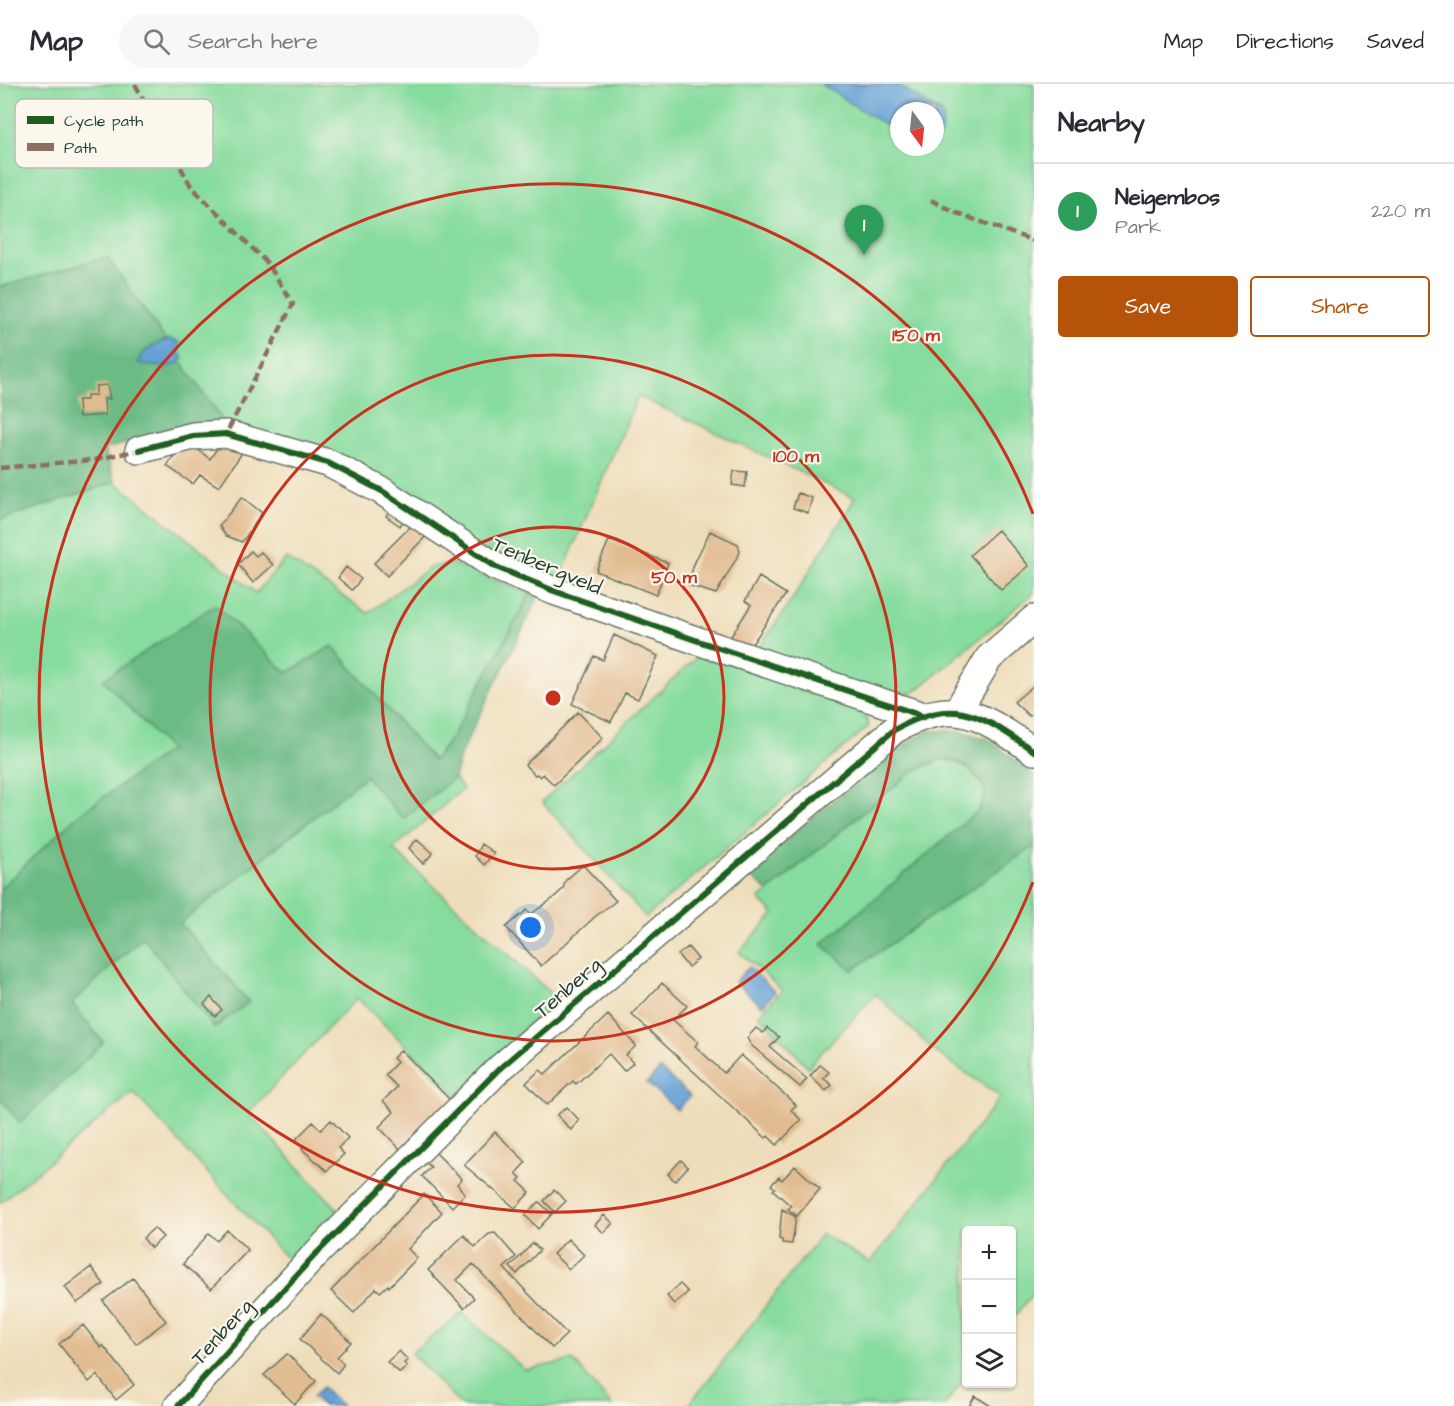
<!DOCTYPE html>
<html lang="en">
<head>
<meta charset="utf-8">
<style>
	:root { --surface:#fff; --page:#f7f7f7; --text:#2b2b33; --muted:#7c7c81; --line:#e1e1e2; --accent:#b45309 }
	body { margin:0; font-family:"Architects Daughter",sans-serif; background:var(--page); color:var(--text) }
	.controls { position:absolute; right:18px; bottom:18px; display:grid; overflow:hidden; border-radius:6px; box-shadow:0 2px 4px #0004 }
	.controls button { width:54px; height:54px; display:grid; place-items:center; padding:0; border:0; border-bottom:2px solid var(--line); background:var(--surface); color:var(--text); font:30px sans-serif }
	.compass { position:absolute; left:890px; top:18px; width:54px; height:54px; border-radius:50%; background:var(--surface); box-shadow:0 2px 4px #0004; rotate:165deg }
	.you { position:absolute; left:531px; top:844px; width:21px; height:21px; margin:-15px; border:4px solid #fff; border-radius:50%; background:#1a73e8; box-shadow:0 0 0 9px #1a73e833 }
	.badge { display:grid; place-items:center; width:39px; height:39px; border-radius:50%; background:var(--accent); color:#fff; font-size:20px; font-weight:700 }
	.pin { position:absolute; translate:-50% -50px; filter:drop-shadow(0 2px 3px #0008) }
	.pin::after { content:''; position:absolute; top:32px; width:21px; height:18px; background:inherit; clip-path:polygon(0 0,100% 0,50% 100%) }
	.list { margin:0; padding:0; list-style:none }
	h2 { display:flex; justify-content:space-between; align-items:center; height:78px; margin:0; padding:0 24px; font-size:26px }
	h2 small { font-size:20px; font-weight:400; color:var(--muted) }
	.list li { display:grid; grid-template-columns:39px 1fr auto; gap:18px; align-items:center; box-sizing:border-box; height:96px; padding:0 24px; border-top:2px solid var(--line) }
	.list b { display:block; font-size:22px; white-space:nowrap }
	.list p { margin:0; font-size:20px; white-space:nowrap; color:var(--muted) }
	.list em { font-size:20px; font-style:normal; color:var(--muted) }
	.actions { display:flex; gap:12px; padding:18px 24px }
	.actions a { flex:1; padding:14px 0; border:2px solid var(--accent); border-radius:6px; text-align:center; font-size:21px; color:var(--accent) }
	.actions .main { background:var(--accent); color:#fff }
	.icon { flex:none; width:33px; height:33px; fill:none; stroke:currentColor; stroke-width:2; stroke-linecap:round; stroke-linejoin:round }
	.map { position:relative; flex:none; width:1034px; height:1322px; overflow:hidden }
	header { display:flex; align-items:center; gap:36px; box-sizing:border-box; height:84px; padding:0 30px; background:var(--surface); border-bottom:2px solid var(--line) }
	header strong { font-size:28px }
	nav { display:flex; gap:33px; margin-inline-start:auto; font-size:21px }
	.search { width:420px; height:54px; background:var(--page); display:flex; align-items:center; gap:15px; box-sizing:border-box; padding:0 21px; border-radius:33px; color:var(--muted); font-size:22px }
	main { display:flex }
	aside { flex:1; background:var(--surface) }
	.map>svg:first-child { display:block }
	.green { fill:#86db9e; stroke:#528c69; stroke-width:1.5; fill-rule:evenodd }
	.forest { fill:#6cbb85; stroke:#467c5c; stroke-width:1.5 }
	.water { fill:#65a1d6; stroke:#426f85; stroke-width:1.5 }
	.building { fill:#e2bc91 }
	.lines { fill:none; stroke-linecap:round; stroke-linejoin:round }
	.minor-casing { stroke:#677563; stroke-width:30 }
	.minor { stroke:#fff; stroke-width:27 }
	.quiet { stroke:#8d6e63; stroke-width:4.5; stroke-dasharray:9 4.5; stroke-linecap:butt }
	.cycleway-casing { stroke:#fbf7ec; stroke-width:10 }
	.cycleway { stroke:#1b5e20; stroke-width:6 }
	.ring { fill:none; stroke:#c8321e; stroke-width:3 }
	.labels { text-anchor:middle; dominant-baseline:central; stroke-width:4.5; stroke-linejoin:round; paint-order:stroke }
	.street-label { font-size:21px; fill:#1f3d34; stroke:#fbf7ec }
	.key { fill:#fbf7ec; stroke:#b9bfb5; stroke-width:1.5 }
	.key-label { font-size:16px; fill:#1f3d34 }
	.centre { fill:#c8321e; stroke:#fbf7ec; stroke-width:3 }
	.ring-label { font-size:18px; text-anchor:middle; font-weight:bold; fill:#c8321e; stroke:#fbf7ec; stroke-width:4.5; stroke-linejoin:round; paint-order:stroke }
</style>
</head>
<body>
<header>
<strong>Map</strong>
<div class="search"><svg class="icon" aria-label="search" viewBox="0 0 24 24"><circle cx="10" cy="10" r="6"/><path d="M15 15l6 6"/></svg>Search here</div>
<nav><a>Map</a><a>Directions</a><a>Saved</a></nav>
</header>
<main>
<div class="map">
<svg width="1034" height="1322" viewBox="0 0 1034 1322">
	<rect width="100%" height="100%" fill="#fbf7ec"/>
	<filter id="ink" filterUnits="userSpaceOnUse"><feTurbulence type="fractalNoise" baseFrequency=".0167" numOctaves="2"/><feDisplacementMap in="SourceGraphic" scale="12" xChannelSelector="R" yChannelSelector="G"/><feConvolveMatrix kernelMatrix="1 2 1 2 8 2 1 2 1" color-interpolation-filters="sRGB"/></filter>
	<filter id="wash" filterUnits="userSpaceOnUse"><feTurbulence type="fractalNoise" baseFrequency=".008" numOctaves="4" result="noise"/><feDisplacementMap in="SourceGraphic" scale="24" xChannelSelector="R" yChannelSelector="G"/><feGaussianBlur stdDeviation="1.35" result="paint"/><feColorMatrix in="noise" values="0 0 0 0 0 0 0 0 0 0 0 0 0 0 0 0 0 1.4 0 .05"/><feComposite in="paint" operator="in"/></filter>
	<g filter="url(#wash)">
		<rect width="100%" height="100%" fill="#eeddba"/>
		<path class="green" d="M0 0H1034V509L913 609 886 611 756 567 790 519 855 414 638 312 557 501 226 341 30 195 0 203ZM899 27H935V63H899Z
			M115 398 256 509 286 474 368 529 431 483 451 479 530 510 453 651 434 677 332 563 287 589 215 522 170 666 77 732 0 805V436Z
			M701 569 855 624 865 632 869 642 646 833 542 718Z
			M942 675C965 679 974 688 986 707L979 726 822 860 852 886 1034 762V1213L1031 1211 1012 1236V1146H966V1293L944 1322H688L822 1150 870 1179 1001 1013 934 967 876 910 808 983 759 931 782 906 739 868 774 830 759 815 913 687Z
			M366 692 403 735 454 694 463 705 393 765 556 914 457 1012 357 914 248 1029 342 1130 289 1177 133 1008 0 1119V1014L20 1038 103 958 71 919 143 853 214 944 248 918 180 839Z
			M462 1229 525 1286 573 1276 612 1322H462L411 1269Z"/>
		<path class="forest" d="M107 173 226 341 194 343 104 365 115 398 0 436V203Z
			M530 510 539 512 461 669 454 694 403 735 366 692 180 839 249 918 214 944 143 853 72 919 103 959 20 1039 0 1014V805L77 732 170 666 103 596 215 521 287 589 332 562 434 677 453 651Z
			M955 646 988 655 1034 691V762L852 886 822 860 979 726 986 707 975 689 959 678 942 675 913 687 768 807 746 789 898 664 929 647Z"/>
		<path class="water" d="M821 0H895L942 29C946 40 942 49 935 58V27H899V50Z
			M169 255 179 258V268L183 275C173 287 151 282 138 279 141 266 157 259 169 255Z
			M749 883 775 908 762 922 735 898Z
			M660 985 690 1012 677 1026 647 999Z
			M323 1303 342 1322H323L313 1312Z"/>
		<g id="blocks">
			<path class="building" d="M107 301 110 315H104L105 331 79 333 78 316H87V311H96V302Z
				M222 357 246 363 219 403 200 391 193 400 167 382 182 360 193 362 210 375Z
				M734 387 747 388 745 403 732 401Z
				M798 409 812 414 808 429 793 424Z
				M242 413 262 429 242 458 226 452 219 442Z
				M393 421 407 431 400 442 386 432Z
				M417 436 430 448 387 492 374 479Z
				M998 446 1029 482 1001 506 970 471Z
				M710 447 738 460 740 468 716 510 688 501 694 480Z
				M609 456 668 479 656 511 596 487Z
				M251 467 256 472 261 468 273 481 253 499 238 480Z
				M346 483 361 495 352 506 338 494Z
				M759 493 786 510 748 566 728 557 751 521 745 517Z
				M614 551 658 572 638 615 625 609 611 638 572 620 594 572 603 576Z
				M1034 601V628L1029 632 1014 618Z
				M578 628 603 654 554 701 543 690 540 693 537 690 535 691 525 681Z
				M417 755 433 769 423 780 409 764Z
				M481 760 494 769 484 781 475 772Z
				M583 781 616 817 597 831 541 882 506 843 527 826 531 830 551 816 563 805 565 797Z
				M688 863 698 875 688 883 678 871Z
				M662 899 687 922 673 936 698 958 695 962 724 989 741 971 796 1021 791 1026 801 1036 777 1061 768 1052 766 1054 632 931Z
				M211 913 222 926 215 932 204 920Z
				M608 931 636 962 626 971 633 979 624 987 609 970 576 1000 573 997 547 1021 526 999 540 986 545 990Z
				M756 944 763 949 767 944 779 953 770 963 807 995 800 1003 751 961 747 954Z
				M401 966 451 1017 401 1066 379 1043 394 1028 383 1017 397 1003 385 991 397 978 393 974Z
				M820 981 829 988 823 994 832 1001 826 1007 810 992Z
				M567 1023 579 1036 571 1046 557 1031Z
				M331 1036 348 1054 338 1064 344 1070 327 1087 302 1065 304 1063 296 1055 313 1038 321 1046Z
				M495 1048 526 1078 516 1089 521 1094 518 1097 530 1108 515 1124 464 1081Z
				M435 1068 462 1095 457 1100 465 1110 452 1123 422 1092 431 1083 425 1078Z
				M681 1076 688 1083 675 1097 668 1090Z
				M795 1082 820 1105 797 1132 788 1125 791 1122 773 1106 775 1104 771 1101 779 1093 782 1096Z
				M554 1106 566 1117 555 1128 544 1117Z
				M424 1110 442 1128 408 1165 417 1174 389 1203 388 1201 380 1208 376 1204 354 1229 331 1207Z
				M539 1118 552 1130 538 1145 525 1131Z
				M782 1125 796 1133 792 1160 782 1159V1156L779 1155Z
				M604 1131 613 1139 604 1149 595 1141Z
				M154 1144 163 1153 151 1164 143 1154Z
				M227 1146 248 1166 211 1205 183 1180 209 1149 217 1157Z
				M495 1149 516 1173 504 1184 567 1250 552 1264 473 1180 457 1196 474 1214 464 1224 428 1186 464 1151 475 1163 489 1150Z
				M568 1155 584 1171 569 1185 553 1170Z
				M533 1159 540 1166 517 1190 510 1183Z
				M91 1183 104 1200 77 1219 65 1203Z
				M133 1194 166 1237 136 1260 103 1217Z
				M680 1200 688 1208 674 1220 667 1212Z
				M321 1230 351 1258 337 1273 344 1280 337 1289 300 1255Z
				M83 1241 101 1264 103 1261 134 1301 116 1316 97 1291 89 1298 59 1260Z
				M399 1267 408 1276 404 1279 407 1282 400 1289 387 1278Z
				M287 1270 316 1297 295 1320 264 1291Z
				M975 1312 991 1322H969Z"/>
		</g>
	</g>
	<g filter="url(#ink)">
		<use href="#blocks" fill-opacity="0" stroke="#677563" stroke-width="1.5"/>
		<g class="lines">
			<defs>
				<path id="minor" d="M139 366 193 352 226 350 328 379 382 407 496 483 554 507 704 559 920 631
					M958 626 989 574 1034 535
					M178 1322 313 1173 499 985 894 646C957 611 979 631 1034 667"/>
			</defs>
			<use href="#minor" class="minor-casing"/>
			<use href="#minor" class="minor"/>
			<path class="quiet" d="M135 0 191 102 268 180 293 220 226 350
				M931 116 954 128 1034 157
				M0 384 93 376 139 366"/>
			<defs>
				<path id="cycleway" d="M139 366 193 352 226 350 328 379 382 407 496 483 554 507 704 559 920 631
					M178 1322 313 1173 499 985 894 646C957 611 979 631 1034 667"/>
			</defs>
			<use href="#cycleway" class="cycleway-casing"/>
			<use href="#cycleway" class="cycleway"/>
		</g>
	</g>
	<g class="ring">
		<circle cx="553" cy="614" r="171"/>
		<circle cx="553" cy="614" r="343"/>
		<path d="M1033 798A514 514 0 1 1 1033 430"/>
	</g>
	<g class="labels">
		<g class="street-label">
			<text transform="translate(547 482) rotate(23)">Tenbergveld</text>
			<text transform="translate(568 904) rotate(-41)">Tenberg</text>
			<text transform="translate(222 1248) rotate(-48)">Tenberg</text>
		</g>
	</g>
	<rect x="15" y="15" width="198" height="69" rx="9" class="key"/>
	<rect x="27" y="32" width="27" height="8" fill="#1b5e20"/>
	<rect x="27" y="59" width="27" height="8" fill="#8d6e63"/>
	<g class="key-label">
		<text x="64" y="42">Cycle path</text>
		<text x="64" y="69">Path</text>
	</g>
	<circle cx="553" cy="614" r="9" class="centre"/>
	<g class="ring-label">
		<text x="916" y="257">150 m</text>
		<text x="796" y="378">100 m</text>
		<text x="674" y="499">50 m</text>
	</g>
</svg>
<div class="controls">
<button>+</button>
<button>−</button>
<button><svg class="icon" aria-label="layers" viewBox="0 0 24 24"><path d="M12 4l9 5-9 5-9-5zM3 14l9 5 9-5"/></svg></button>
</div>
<svg class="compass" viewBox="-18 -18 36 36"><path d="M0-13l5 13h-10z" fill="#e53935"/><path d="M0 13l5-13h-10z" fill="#7c7c81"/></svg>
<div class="you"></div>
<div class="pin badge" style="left:864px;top:171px;background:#2e9e5b">1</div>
</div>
<aside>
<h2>Nearby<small></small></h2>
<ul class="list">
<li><span class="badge" style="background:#2e9e5b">1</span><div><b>Neigembos</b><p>Park</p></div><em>220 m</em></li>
</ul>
<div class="actions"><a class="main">Save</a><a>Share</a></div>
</aside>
</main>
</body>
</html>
